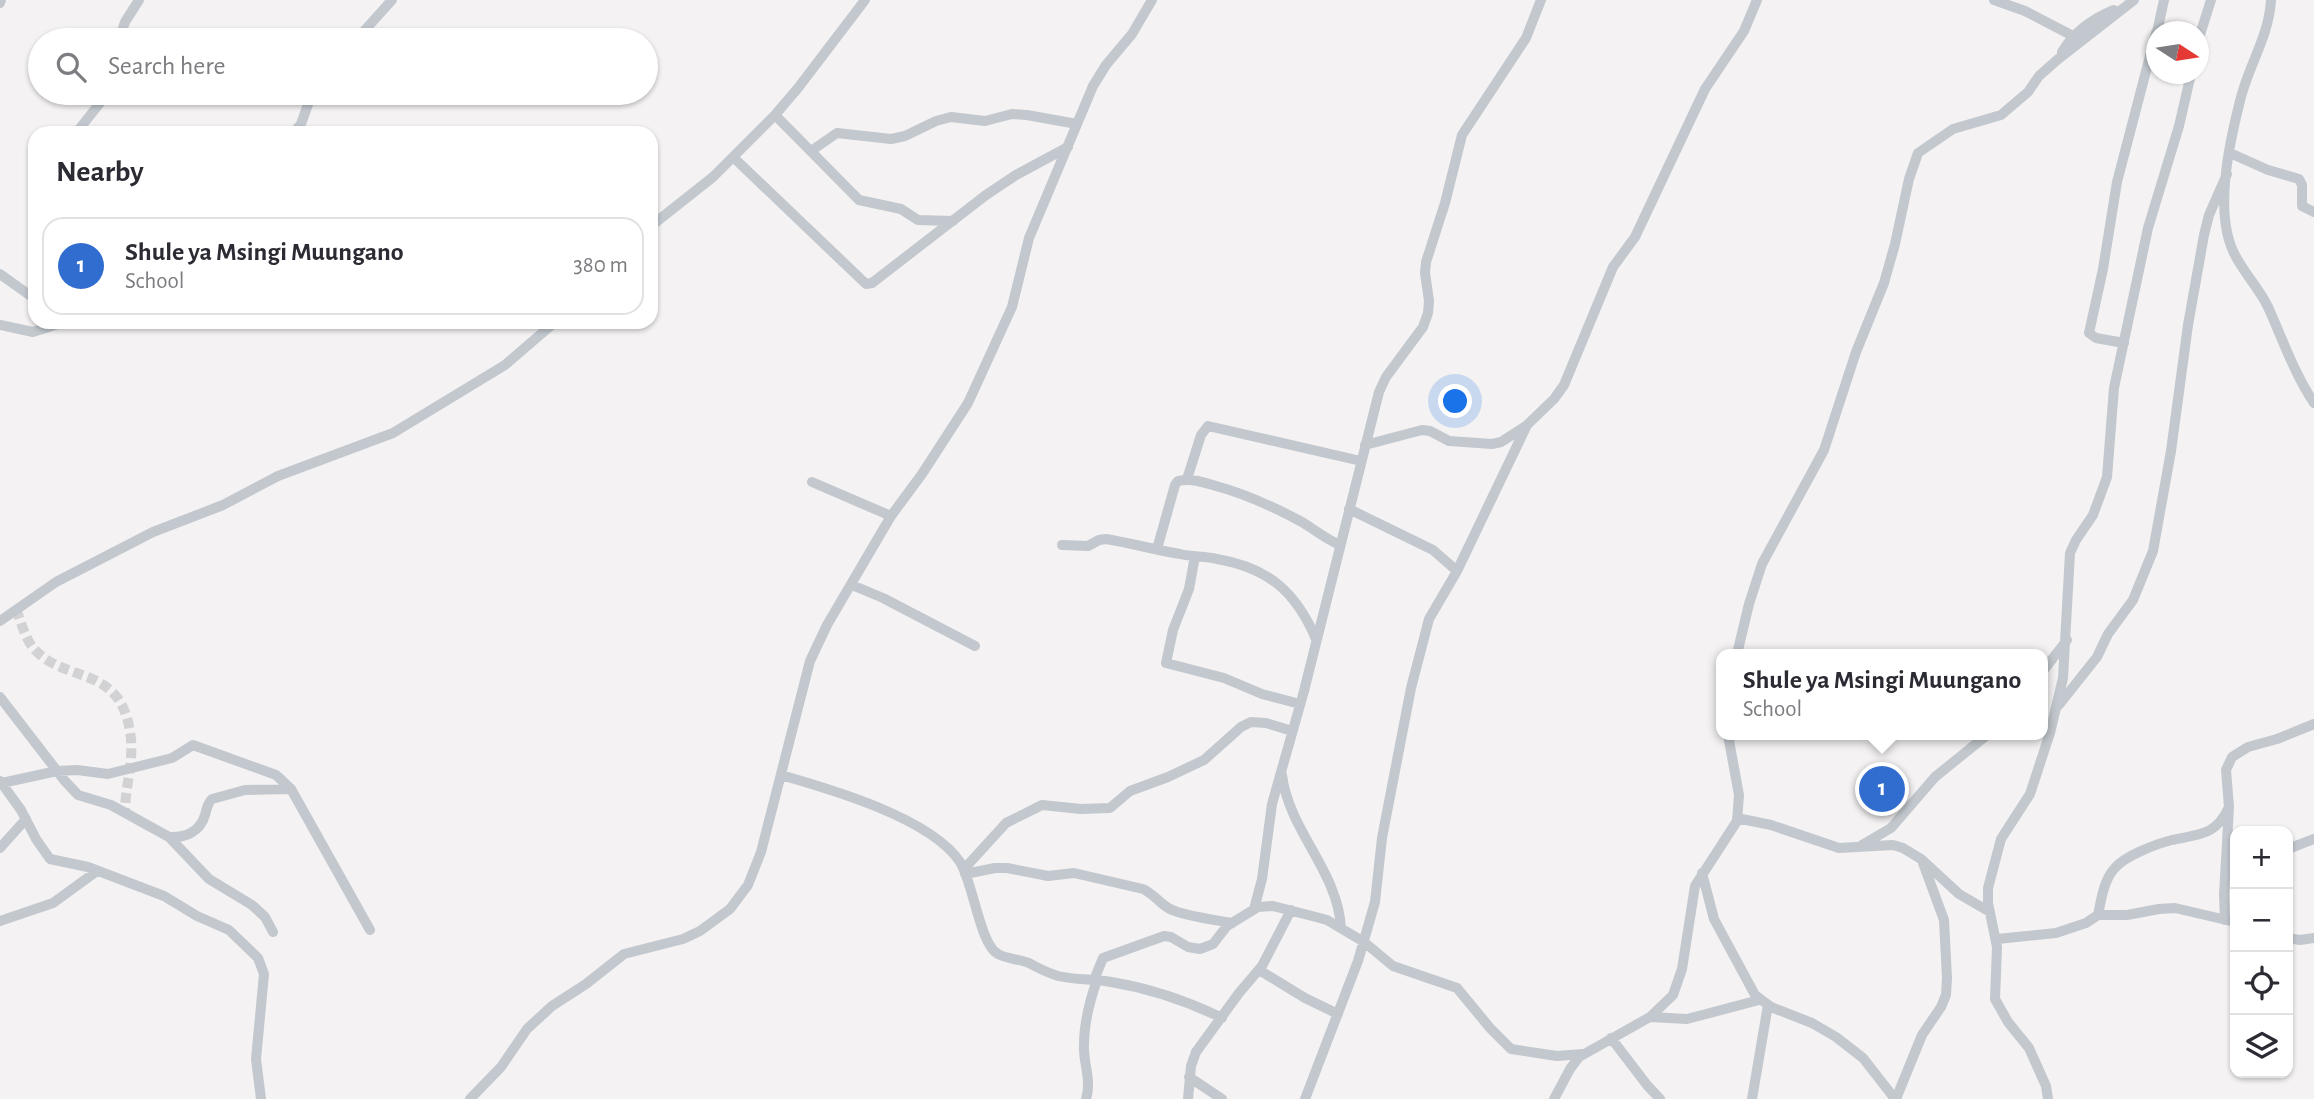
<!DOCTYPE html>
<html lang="en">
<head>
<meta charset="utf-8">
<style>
	:root { --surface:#fff; --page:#f7f7f7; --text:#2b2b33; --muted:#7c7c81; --line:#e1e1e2; --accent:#316ccf }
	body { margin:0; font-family:"Alegreya Sans",sans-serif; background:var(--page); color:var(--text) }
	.controls { position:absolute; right:21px; bottom:21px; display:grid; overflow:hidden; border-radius:14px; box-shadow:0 2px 5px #0004 }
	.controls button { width:63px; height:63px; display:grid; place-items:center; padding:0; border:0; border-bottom:2px solid var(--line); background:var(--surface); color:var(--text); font:35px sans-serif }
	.compass { position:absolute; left:2146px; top:21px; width:63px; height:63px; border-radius:50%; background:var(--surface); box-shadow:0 2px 5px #0004; rotate:102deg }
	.you { position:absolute; left:1456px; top:402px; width:24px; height:24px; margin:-18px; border:5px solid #fff; border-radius:50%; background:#1a73e8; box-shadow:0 0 0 10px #1a73e833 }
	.badge { display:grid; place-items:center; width:46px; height:46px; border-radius:50%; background:var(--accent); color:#fff; font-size:23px; font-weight:700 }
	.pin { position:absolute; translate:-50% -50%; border:4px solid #fff; box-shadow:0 2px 7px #0006 }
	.popup { position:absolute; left:1716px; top:649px; width:332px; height:91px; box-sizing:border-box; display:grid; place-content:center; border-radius:14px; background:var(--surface); filter:drop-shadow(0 2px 5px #0005); font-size:23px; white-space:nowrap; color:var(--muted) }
	.popup b { font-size:26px; color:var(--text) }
	.popup::after { content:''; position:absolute; left:50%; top:100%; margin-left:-14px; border:14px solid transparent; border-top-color:var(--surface) }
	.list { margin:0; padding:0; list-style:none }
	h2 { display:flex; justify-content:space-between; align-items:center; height:91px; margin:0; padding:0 28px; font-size:30px }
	h2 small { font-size:23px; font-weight:400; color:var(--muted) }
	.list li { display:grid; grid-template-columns:46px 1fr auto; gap:21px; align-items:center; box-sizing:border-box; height:98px; margin:0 14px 14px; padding:0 14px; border:2px solid var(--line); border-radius:21px }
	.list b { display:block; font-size:26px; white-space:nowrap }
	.list p { margin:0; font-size:23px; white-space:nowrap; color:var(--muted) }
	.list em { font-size:23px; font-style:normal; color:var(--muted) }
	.icon { flex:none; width:38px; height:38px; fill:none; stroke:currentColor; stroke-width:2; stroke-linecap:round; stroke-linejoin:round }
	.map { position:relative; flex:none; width:2314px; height:1099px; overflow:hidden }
	.search { position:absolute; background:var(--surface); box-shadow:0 2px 5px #0004; left:28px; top:28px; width:630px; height:77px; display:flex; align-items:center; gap:18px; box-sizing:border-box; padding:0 24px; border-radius:38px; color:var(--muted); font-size:26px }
	.panel { position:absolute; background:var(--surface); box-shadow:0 2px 5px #0004; left:28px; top:126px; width:630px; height:203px; border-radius:21px }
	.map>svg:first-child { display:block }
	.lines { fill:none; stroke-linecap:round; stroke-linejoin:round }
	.minor-tunnel { stroke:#d2d2d4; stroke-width:10; stroke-dasharray:10 5; stroke-linecap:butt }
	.minor { stroke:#c2c8ce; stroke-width:10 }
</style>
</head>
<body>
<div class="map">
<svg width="2314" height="1099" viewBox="0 0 2314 1099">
	<rect width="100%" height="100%" fill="#f4f2f2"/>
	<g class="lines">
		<path class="minor-tunnel" d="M16 609C21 621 25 639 34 649 66 684 120 664 130 732 135 759 125 785 125 812"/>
		<path class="minor" d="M1994 0 2025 11 2073 36
			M2271 0C2269 37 2248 66 2240 101 2229 144 2214 213 2234 253 2243 272 2259 288 2268 307 2283 340 2294 373 2314 403
			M0 3 1 0
			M2157 32 2164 0
			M119 40 125 22 139 0
			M356 40 392 0
			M2198 41 2211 0
			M2062 52C2074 32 2092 19 2114 10
			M775 115 859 200 901 209 918 220 953 221
			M76 133 108 93
			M293 133 301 124 312 93
			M811 151 837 133 891 139 905 136 936 121 951 117 985 121 1012 114 1027 115 1077 124
			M2230 153 2268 170 2299 179 2302 185V206L2314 212
			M733 157 866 284 872 283 986 195 1016 175 1068 147
			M651 226 713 177 775 115 798 88 865 0
			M0 274 35 299
			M72 322H80
			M0 325 33 332 64 322
			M2124 343 2096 338 2089 333 2103 269 2117 182 2156 33
			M1365 445 1422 430 1430 431 1449 441 1492 444 1501 442 1526 426
			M1187 479 1201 435 1208 426 1361 461
			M812 482 891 516
			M1349 509 1433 550 1457 571
			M1062 545 1088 546 1099 540 1106 539C1131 543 1155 550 1180 554 1192 557 1205 556 1217 559 1269 568 1296 592 1316 639
			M1157 549 1175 485 1178 481C1191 478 1203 482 1216 486 1246 494 1274 507 1302 522 1315 530 1326 539 1340 545
			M1195 556 1189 589 1173 630 1166 663 1224 678 1262 694 1300 704
			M852 585 883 598 975 646
			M0 621 56 582 153 532 223 505 278 476 393 433 505 365 555 322
			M1737 654 1749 604 1762 564 1824 450 1856 352 1884 283 1895 244 1909 179 1918 153 1953 129 2001 115 2028 92 2039 76 2057 60 2134 0
			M2043 671 2067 640
			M0 697 64 780 78 795 111 805 169 837 209 879 252 905 265 917 273 932
			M2058 706 2097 657 2108 634 2133 600 2153 551 2171 451 2188 325 2204 235 2209 215 2227 174
			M781 775C830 789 931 818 960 862 973 882 980 945 998 954 1007 959 1019 959 1029 963 1038 968 1048 973 1058 976 1075 980 1093 979 1111 982 1148 988 1187 1001 1222 1018
			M1282 775C1289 831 1338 871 1341 928
			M0 781 21 810 36 839 50 859 88 867 164 896 197 916 229 930 258 958 264 974 256 1059 261 1099
			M2 783 57 771 77 770 108 774 172 758 193 745 276 775 291 789 370 930
			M1737 818 1771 825 1839 848 1893 845 1903 848 1921 859 1959 894 1990 912
			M169 837C185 838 200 832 205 815 207 808 207 804 212 799L245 790 291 789
			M1862 845 1891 828 1935 777 1987 735
			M0 848 26 819
			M2288 849 2314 839
			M964 869 1006 823 1042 805 1081 809 1110 808 1130 791 1168 777 1204 760 1241 727 1251 722 1266 723 1292 731
			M1702 873 1714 919 1755 995 1771 1007 1812 1023 1836 1037 1863 1058 1895 1099
			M965 874 995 868H1007L1048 876 1074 873 1143 889C1154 894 1160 904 1170 909 1184 916 1216 920 1232 923
			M1254 909 1262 879 1272 804 1304 691 1379 392 1386 377 1423 327 1428 313 1429 301 1425 273 1426 262 1445 203 1462 135 1526 38 1541 0
			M2098 915C2101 900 2104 880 2114 869 2124 856 2156 844 2172 840 2199 834 2216 836 2229 807L2226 770 2232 757 2248 747 2277 739 2314 724
			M2225 920 2224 895 2229 807
			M0 921 53 903 97 871
			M2288 938 2300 940 2314 938
			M1997 939 2056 933 2086 923 2098 915H2127L2159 909 2175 908 2235 922
			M1259 970 1305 998 1338 1014
			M1094 980 1103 958 1164 936 1171 937 1188 947 1200 949 1213 944 1227 926 1258 907 1273 906 1316 917 1327 920 1364 942 1393 966 1457 988 1490 1028 1511 1049 1557 1056 1583 1054
			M1650 1017 1687 1019 1759 1000
			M1611 1038 1647 1085 1660 1099
			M1189 1077 1222 1099
			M470 1099 501 1067 527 1029 552 1006 586 984 624 954 683 939 700 931 730 909 748 885 761 852 810 661 827 625 891 516 922 474 968 403 1012 307 1029 238 1093 86 1106 65 1132 34 1152 0
			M1086 1099C1092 1080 1083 1063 1084 1045 1084 1023 1090 1000 1097 980
			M1188 1099 1191 1066 1196 1052 1239 993 1262 966 1291 910
			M1305 1099 1358 961 1375 902 1382 838 1411 688 1429 619 1457 571 1527 425 1554 399 1564 385 1613 267 1635 237 1705 89 1744 31 1757 0
			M1554 1099 1570 1069 1579 1057 1650 1017 1673 995 1682 969 1695 886 1737 821 1739 795 1728 735
			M1752 1099 1768 1005
			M1896 1099 1922 1035 1941 1007 1946 995 1947 978 1944 920 1923 863
			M2048 1099 2046 1086 2029 1048 2008 1022 1995 999 1997 947 1988 903V888L2001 839 2030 794 2050 733 2063 678 2070 553 2076 540 2093 515 2107 477 2114 388 2148 228 2179 126 2191 74"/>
	</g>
</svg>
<div class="controls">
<button>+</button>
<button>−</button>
<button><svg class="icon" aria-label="locate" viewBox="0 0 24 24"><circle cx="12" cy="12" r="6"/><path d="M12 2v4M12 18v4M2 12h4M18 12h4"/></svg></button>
<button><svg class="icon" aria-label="layers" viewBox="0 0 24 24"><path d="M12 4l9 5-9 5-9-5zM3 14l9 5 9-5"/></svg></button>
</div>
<svg class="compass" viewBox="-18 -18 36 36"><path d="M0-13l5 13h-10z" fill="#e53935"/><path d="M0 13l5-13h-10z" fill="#7c7c81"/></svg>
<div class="you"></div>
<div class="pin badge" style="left:1882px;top:789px">1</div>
<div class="popup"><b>Shule ya Msingi Muungano</b>School</div>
<div class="search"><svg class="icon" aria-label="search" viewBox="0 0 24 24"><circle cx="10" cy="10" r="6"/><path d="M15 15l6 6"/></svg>Search here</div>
<section class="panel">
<h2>Nearby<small></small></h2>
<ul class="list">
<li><span class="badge">1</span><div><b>Shule ya Msingi Muungano</b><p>School</p></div><em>380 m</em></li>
</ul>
</section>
</div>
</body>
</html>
